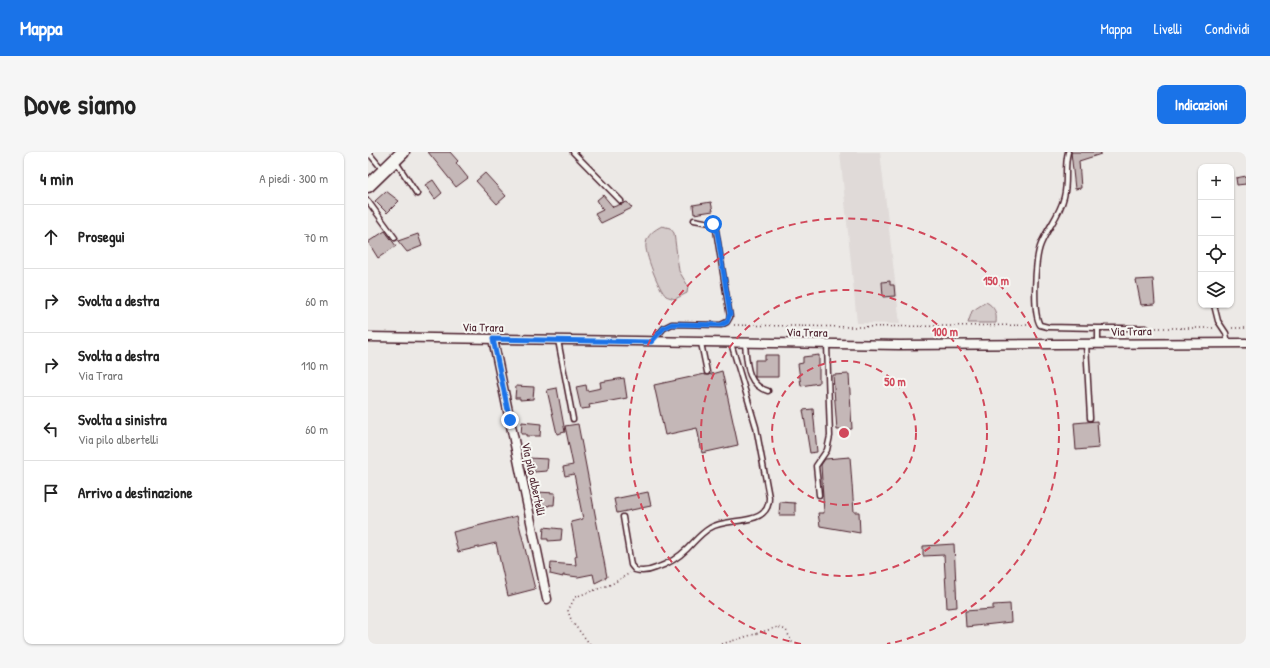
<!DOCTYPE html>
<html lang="it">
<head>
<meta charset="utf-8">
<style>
	:root { --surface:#fff; --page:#f6f6f6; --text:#222; --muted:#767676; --line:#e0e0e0; --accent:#1a73e8 }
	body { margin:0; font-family:"Patrick Hand",sans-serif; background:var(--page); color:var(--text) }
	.controls { position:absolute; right:12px; top:12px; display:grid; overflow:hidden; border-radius:8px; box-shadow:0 1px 3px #0004 }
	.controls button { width:36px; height:36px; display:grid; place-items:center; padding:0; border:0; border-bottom:1px solid var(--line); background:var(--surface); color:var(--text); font:20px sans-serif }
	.stop { position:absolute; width:12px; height:12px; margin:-9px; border:3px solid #1a73e8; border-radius:50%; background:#fff }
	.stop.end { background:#1a73e8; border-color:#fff; box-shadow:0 1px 4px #0008 }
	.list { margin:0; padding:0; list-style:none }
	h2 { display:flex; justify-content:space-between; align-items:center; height:52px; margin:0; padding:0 16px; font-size:17px }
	h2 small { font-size:13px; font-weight:400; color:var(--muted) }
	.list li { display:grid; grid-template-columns:26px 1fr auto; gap:12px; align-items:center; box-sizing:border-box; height:64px; padding:0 16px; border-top:1px solid var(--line) }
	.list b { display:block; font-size:15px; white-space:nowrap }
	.list p { margin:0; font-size:13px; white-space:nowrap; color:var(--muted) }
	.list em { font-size:13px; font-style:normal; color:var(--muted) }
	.icon { flex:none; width:22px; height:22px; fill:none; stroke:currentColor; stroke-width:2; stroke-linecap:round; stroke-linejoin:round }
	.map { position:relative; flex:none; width:878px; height:492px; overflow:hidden; border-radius:8px }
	header { display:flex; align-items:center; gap:24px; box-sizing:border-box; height:56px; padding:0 20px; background:var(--accent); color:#fff }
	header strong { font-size:19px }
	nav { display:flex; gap:22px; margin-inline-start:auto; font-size:14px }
	.intro { display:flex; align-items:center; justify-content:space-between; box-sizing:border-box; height:96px; padding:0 24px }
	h1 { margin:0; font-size:28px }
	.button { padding:10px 18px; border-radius:8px; background:var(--accent); color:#fff; font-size:14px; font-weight:700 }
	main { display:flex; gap:24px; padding:0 24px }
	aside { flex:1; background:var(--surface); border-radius:8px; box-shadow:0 1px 3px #0004 }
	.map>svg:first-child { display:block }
	.built { fill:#e0dad8 }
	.green { fill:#d4cbca; stroke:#8f757a }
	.building { fill:#c4b7b7; stroke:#4a1f2b }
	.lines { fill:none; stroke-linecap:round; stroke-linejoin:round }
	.lane-casing { stroke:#4a1f2b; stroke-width:7 }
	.street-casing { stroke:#4a1f2b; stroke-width:11 }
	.secondary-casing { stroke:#4a1f2b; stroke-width:15 }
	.path { stroke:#4a1f2b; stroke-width:1.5; stroke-dasharray:1 3; stroke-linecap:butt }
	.lane { stroke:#f6f6f2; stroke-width:4 }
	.street { stroke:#f6f6f2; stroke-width:8 }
	.secondary { stroke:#f6f6f2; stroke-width:12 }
	.route { stroke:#1a73e8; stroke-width:5 }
	.ring { fill:none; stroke:#d1495b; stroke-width:2; stroke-dasharray:7 5 }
	.labels { text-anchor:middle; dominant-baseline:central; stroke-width:4; stroke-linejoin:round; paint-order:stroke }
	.street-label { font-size:12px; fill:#4a1f2b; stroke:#f6f6f2 }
	.centre { fill:#d1495b; stroke:#f6f6f2; stroke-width:2 }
	.ring-label { font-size:12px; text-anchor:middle; font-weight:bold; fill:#d1495b; stroke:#f6f6f2; stroke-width:4; stroke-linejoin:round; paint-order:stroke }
</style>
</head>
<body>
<header>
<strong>Mappa</strong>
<nav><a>Mappa</a><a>Livelli</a><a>Condividi</a></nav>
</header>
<div class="intro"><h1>Dove siamo</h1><a class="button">Indicazioni</a></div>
<main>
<aside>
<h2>4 min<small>A piedi · 300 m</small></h2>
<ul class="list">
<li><svg class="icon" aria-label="ahead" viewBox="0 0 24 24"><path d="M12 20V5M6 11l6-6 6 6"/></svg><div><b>Prosegui</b></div><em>70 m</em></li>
<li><svg class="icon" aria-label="right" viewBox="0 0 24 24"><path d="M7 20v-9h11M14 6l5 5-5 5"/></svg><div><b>Svolta a destra</b></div><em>60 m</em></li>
<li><svg class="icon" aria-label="right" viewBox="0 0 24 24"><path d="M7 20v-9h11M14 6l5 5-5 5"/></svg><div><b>Svolta a destra</b><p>Via Trara</p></div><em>110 m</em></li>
<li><svg class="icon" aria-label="left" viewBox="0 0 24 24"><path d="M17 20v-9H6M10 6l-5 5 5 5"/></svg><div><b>Svolta a sinistra</b><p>Via pilo albertelli</p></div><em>60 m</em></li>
<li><svg class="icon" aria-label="arrive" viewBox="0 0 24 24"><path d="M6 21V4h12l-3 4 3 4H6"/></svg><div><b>Arrivo a destinazione</b></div></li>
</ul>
</aside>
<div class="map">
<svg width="878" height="492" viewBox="0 0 878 492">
	<rect width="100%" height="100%" fill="#ece9e6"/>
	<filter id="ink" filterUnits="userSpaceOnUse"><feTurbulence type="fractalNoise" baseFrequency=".025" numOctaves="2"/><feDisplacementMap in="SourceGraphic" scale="8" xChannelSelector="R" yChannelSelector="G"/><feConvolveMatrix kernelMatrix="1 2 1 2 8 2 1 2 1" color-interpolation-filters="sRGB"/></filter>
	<g filter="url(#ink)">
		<path class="built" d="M472 0H512L532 172 489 171Z"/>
		<path class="green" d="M294 74 302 76 306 81 311 119 320 134 319 141 307 147C304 146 300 145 298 144 291 138 276 100 278 92 279 83 286 78 294 74Z
			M618 150C627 155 629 161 628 171H600L604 159Z"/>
		<path class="building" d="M60 0H82L90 9 88 11 100 26 88 35Z
			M703 0H733V2L711 9 713 36 707 37Z
			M117 21 138 44 129 52 108 29Z
			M878 24V32L869 33 868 26Z
			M65 28 74 41 67 47 57 33Z
			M18 39 31 49 19 61 7 49Z
			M235 43 245 55 259 50 264 56 233 71 227 62 235 58 229 48Z
			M343 50 345 59 326 62 325 53Z
			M17 79 28 94 10 106 0 90Z
			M50 82 54 94 39 100 30 89Z
			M785 127 787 152 773 153 768 128Z
			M522 129V133H526L527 144 515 145 514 130Z
			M397 203H410V225H387V208H397Z
			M451 203V231L433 234 430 212 435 211V205Z
			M354 219 370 293 334 301 329 276 297 283 286 233 337 222 340 223Z
			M481 222 484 277 469 278 465 223Z
			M256 226 259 246 221 253 222 256 213 257 208 235 218 233 219 239 233 236 232 230Z
			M148 234 166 235 165 247 152 248V246H147Z
			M189 236 197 280 189 282 179 238Z
			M445 257 449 300 442 301 435 258Z
			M729 269 731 296 708 298 706 271Z
			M154 270 173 272 172 284H158V282H153Z
			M210 272 239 425 227 431 225 422 210 425 195 423V425L182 422 183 411 208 413 207 405 209 404 203 370 215 367 206 322 197 324 195 315 205 313 197 274Z
			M482 305 486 360H491L492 381 452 374 450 361H456L453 313 457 307Z
			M161 306 180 307 179 319 166 320V318H160Z
			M169 340 187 341 186 353H181V354L168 352Z
			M280 340 283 354 249 361 246 347Z
			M412 350 427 351V363H411Z
			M149 364 167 437 140 444 128 391 90 400 85 380Z
			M176 375 194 377 193 388 180 389V387H175Z
			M586 392 589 455 579 456 576 403 555 404V394Z
			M642 452 643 470 598 475 597 459 625 457V453Z"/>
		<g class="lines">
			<defs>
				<path id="lane" d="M0 0 14 17
					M205 0 253 49
					M700 0C696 15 700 30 696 45 692 63 680 75 673 92 667 106 664 160 672 173L680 175 730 176V191
					M28 10 49 42
					M0 49 27 86
					M846 153 850 169 858 181 860 191
					M730 176H778
					M190 188 205 267
					M285 189 296 176 304 172 353 173 359 170 362 165 348 78 342 71 326 68
					M333 191 339 220
					M377 192C379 210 378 233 400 239
					M718 192 722 266
					M451 343 448 314 459 298 462 284 459 192
					M255 365 263 413 267 418C274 420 281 419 288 416 300 412 310 406 319 397 327 389 333 381 342 376 360 364 402 376 401 345L388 275 363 191"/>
				<path id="street" d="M0 185 531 193 878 191
					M125 187 179 447"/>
				<path id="secondary" d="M0 34 35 0"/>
			</defs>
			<use href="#lane" class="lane-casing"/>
			<use href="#street" class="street-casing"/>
			<use href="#secondary" class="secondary-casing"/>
			<path class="path" d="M366 173 486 175 664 173
				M784 176H846
				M864 176H878
				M222 492 204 470 200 459 207 445 244 432 262 421
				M354 492 410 475 418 478 425 492"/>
			<use href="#lane" class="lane"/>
			<use href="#street" class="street"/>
			<use href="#secondary" class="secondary"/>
		</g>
	</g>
	<g class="lines" filter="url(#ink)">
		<path class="route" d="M142 268 125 187 283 190 296 176 304 172 353 173 359 170 362 162 349 80 345 72"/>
	</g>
	<g class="ring">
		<circle cx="476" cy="281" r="72"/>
		<circle cx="476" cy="281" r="143"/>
		<path d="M433 492A215 215 0 1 1 519 492"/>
	</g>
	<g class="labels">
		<g class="street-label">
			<text transform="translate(115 175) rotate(1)">Via Trara</text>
			<text transform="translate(763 179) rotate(-1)">Via Trara</text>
			<text transform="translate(439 180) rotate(1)">Via Trara</text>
			<text transform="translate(166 327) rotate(78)">Via pilo albertelli</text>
		</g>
	</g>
	<circle cx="476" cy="281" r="6" class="centre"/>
	<g class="ring-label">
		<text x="628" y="133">150 m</text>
		<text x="577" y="184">100 m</text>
		<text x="527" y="234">50 m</text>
	</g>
</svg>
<div class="controls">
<button>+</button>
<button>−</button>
<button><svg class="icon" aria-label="locate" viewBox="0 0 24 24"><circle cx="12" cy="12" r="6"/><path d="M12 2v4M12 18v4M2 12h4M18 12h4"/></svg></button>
<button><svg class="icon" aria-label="layers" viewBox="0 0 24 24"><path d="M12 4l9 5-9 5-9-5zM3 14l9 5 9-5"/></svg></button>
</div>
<div class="stop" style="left:345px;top:72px"></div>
<div class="stop end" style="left:142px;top:268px"></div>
</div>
</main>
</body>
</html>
